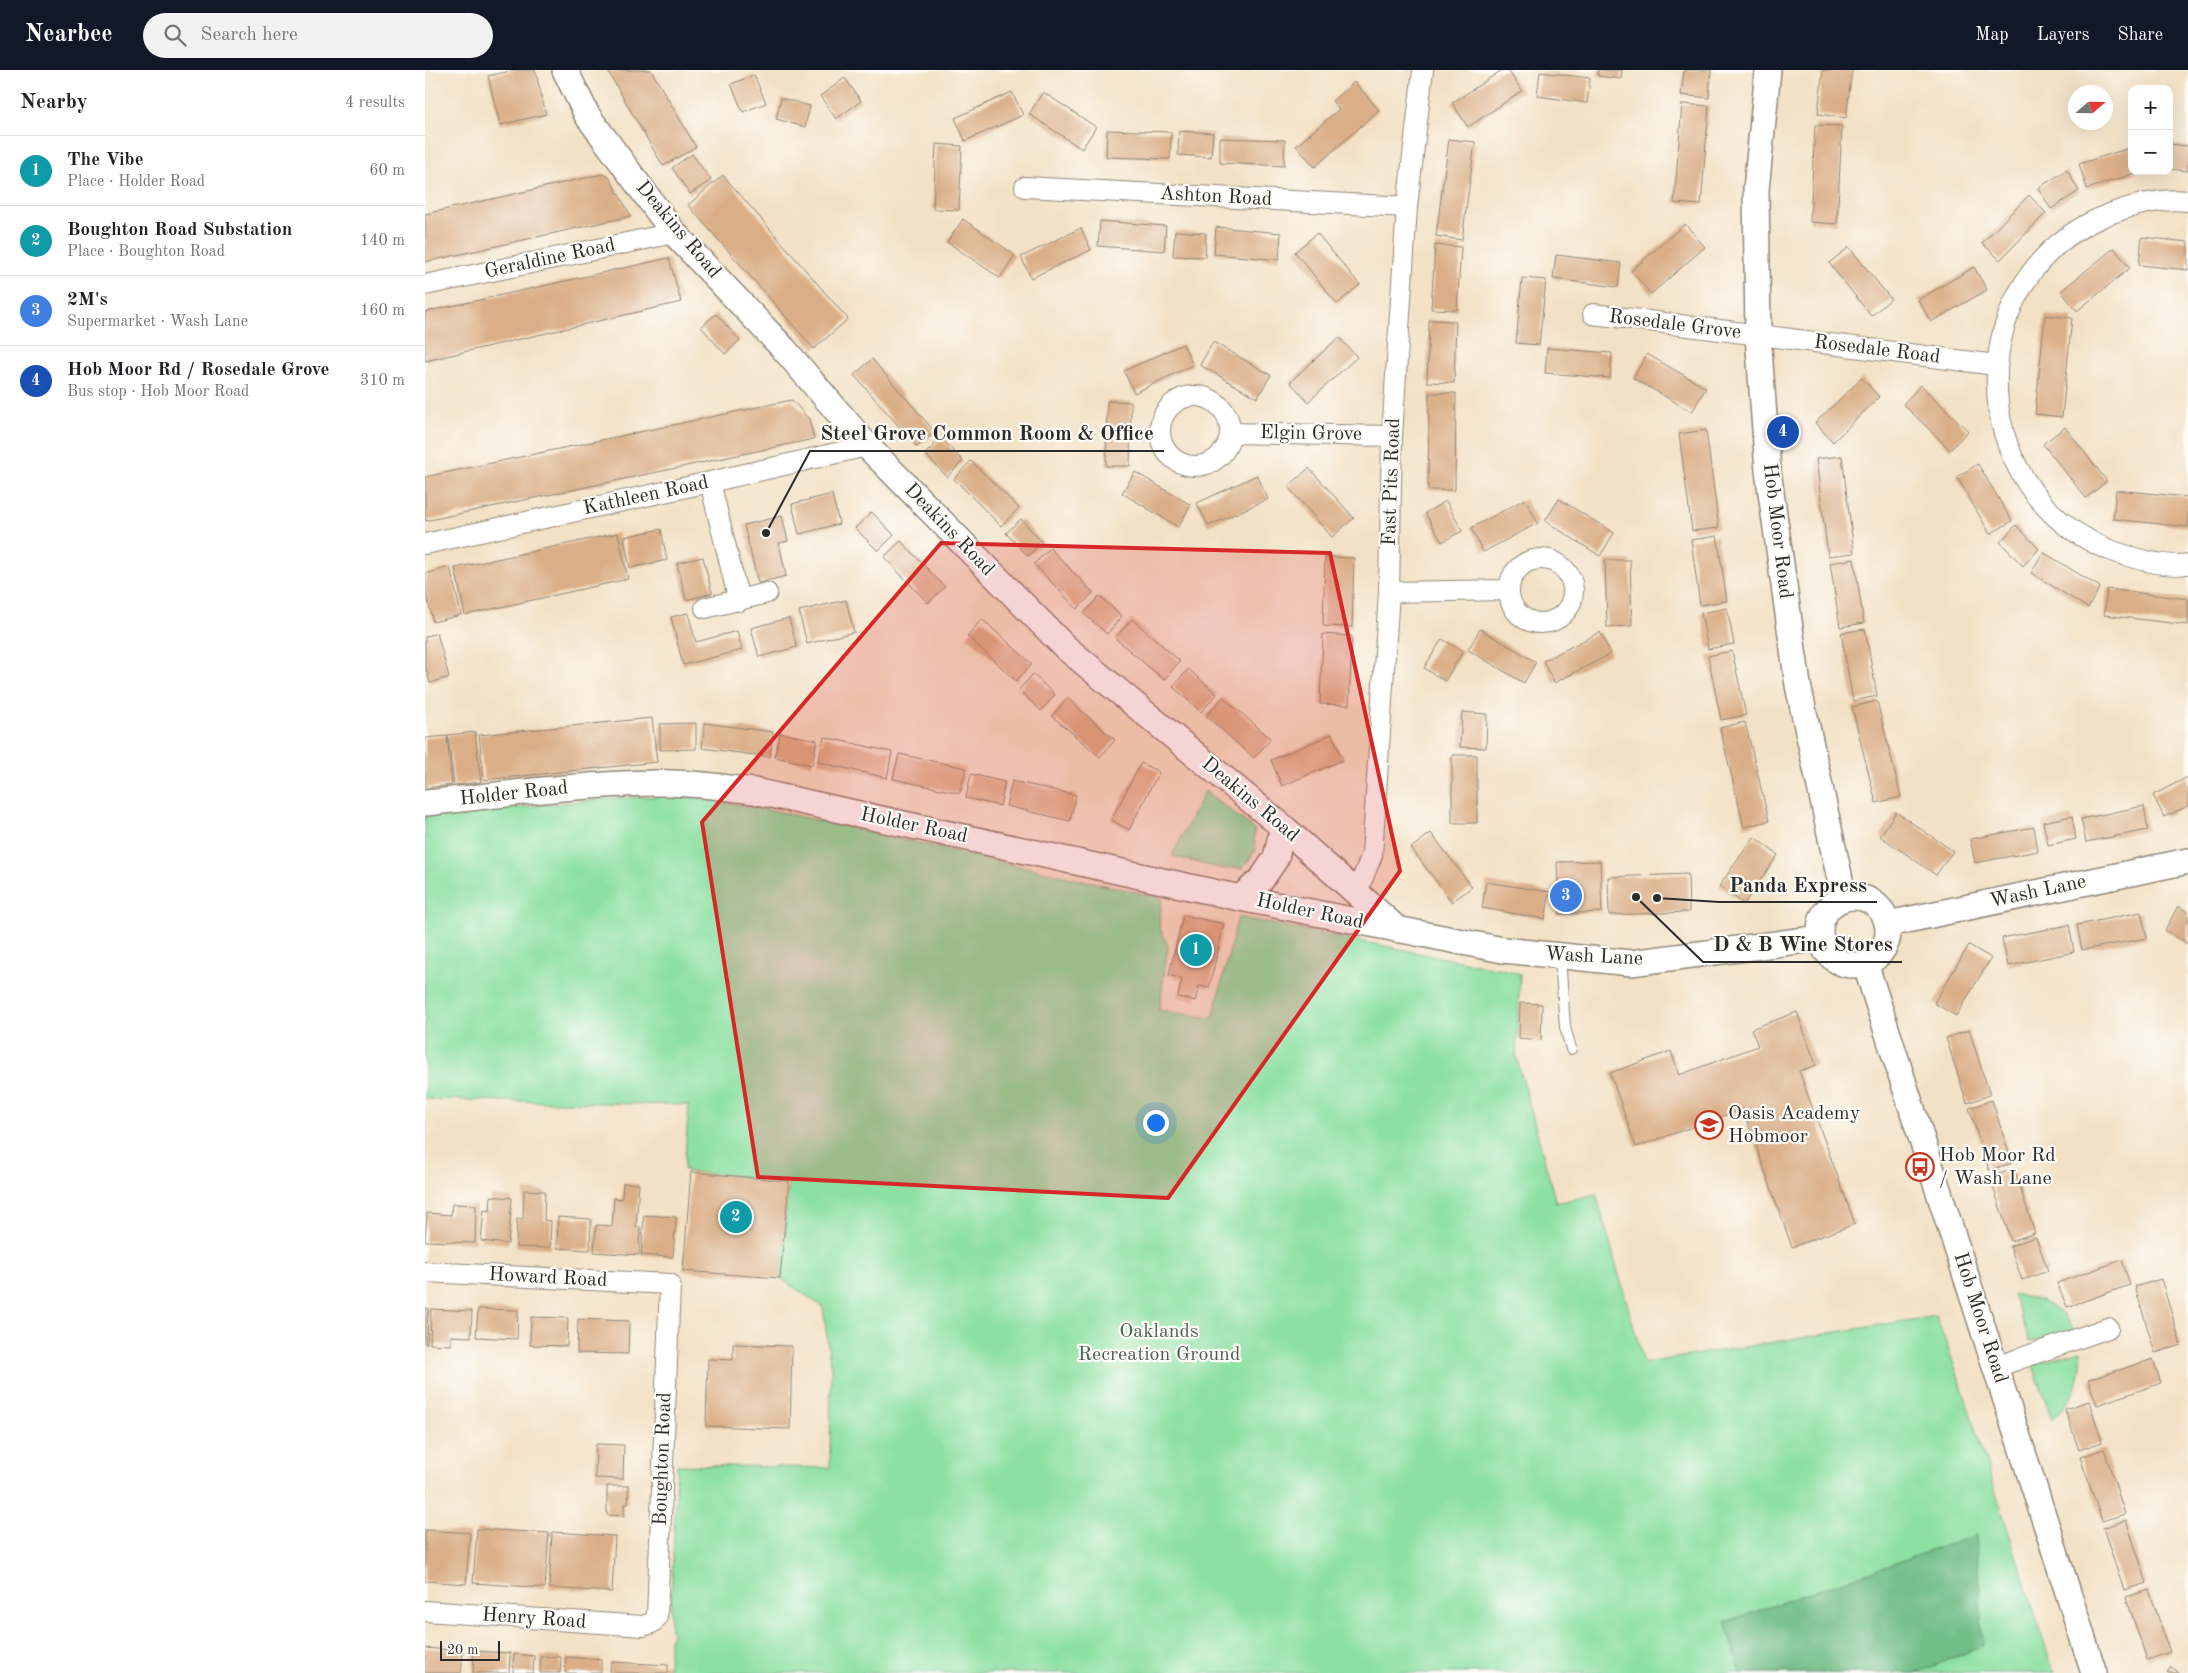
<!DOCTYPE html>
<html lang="en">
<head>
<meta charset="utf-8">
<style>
	:root { --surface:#fff; --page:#f2f2f2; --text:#202124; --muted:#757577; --line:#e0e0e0; --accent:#111827 }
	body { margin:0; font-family:"Old Standard TT",serif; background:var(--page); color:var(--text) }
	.controls { position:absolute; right:15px; top:15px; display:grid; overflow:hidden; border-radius:10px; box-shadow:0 5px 20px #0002 }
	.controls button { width:45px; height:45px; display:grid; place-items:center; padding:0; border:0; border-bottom:1px solid var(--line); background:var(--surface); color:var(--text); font:25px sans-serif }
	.compass { position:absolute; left:1643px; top:15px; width:45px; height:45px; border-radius:50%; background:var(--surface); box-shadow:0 5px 20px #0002; rotate:70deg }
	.scale { position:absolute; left:15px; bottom:12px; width:60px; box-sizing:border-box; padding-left:5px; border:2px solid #2b2b2b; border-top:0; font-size:14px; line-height:18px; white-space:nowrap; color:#2b2b2b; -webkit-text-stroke:4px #fdfcf7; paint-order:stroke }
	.you { position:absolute; left:730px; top:1052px; width:18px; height:18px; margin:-12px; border:4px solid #fff; border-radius:50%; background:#1a73e8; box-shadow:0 0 0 8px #1a73e833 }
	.badge { display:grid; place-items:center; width:32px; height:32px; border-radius:50%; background:var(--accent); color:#fff; font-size:16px; font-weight:700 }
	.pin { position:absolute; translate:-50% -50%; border:2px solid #fff; box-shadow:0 1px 5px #0006 }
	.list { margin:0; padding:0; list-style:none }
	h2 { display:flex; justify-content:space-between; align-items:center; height:65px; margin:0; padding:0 20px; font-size:21px }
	h2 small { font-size:16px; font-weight:400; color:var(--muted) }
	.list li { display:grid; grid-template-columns:32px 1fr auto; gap:15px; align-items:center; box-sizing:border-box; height:70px; padding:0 20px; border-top:1px solid var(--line) }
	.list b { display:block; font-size:19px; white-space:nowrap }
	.list p { margin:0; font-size:16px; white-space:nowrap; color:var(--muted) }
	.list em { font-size:16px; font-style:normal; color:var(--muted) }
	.icon { flex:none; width:28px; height:28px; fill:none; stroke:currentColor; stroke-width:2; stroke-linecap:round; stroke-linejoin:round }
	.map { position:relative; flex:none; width:1763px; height:1603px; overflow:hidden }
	header { display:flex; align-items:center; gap:30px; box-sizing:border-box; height:70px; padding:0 25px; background:var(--accent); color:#fff }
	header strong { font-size:24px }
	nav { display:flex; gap:28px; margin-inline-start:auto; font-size:18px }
	.search { width:350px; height:45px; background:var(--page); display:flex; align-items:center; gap:12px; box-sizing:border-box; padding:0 18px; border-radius:28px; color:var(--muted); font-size:19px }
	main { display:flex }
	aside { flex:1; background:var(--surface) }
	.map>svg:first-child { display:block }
	.green { fill:#8ce0a2; stroke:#5c8666 }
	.forest { fill:#71be88; stroke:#4e745a }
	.building { fill:#daaf87 }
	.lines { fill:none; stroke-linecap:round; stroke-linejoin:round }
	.service-casing { stroke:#8f8678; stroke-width:12 }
	.minor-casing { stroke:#8f8678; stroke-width:22 }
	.tertiary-casing { stroke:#8f8678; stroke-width:28 }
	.service { stroke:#fff; stroke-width:10 }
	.minor { stroke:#fff; stroke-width:20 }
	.tertiary { stroke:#fff; stroke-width:25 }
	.marked { fill:#d62828; fill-opacity:0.2; stroke:#d62828; stroke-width:4; stroke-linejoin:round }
	.labels { text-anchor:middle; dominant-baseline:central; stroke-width:4.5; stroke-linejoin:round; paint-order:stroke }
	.street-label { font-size:20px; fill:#2b2b2b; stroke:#fdfcf7 }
	.poi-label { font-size:20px; fill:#2b2b2b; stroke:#fdfcf7; text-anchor:start }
	.park-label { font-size:20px; fill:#48614f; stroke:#fdfcf7 }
	.leader { fill:none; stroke:#2b2b2b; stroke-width:2 }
	.callout-dot { fill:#2b2b2b; stroke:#fdfcf7; stroke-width:2 }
	.callout-label { font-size:21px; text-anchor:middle; font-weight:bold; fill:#2b2b2b; stroke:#fdfcf7; stroke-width:4.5; stroke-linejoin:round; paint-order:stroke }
</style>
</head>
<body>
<header>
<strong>Nearbee</strong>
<div class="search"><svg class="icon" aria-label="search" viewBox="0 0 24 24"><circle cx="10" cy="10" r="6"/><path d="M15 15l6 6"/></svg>Search here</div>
<nav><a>Map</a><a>Layers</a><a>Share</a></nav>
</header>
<main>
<aside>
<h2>Nearby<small>4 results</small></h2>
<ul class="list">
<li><span class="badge" style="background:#0f9aa8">1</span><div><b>The Vibe</b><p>Place · Holder Road</p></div><em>60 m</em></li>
<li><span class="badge" style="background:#0f9aa8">2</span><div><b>Boughton Road Substation</b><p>Place · Boughton Road</p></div><em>140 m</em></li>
<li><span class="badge" style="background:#3f7fe0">3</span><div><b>2M's</b><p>Supermarket · Wash Lane</p></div><em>160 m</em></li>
<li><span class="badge" style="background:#1a4fb4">4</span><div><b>Hob Moor Rd / Rosedale Grove</b><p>Bus stop · Hob Moor Road</p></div><em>310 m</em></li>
</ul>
</aside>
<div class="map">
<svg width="1763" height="1603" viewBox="0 0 1763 1603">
	<rect width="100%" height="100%" fill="#fdfcf7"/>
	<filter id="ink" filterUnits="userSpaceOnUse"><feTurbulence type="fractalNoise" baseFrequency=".02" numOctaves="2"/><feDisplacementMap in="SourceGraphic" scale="10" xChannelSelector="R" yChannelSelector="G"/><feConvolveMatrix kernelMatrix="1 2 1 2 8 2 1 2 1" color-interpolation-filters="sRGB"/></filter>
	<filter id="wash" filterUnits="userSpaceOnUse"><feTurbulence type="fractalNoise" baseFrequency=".0096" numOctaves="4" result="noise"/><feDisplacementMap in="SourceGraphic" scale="20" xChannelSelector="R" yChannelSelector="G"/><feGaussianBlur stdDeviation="1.12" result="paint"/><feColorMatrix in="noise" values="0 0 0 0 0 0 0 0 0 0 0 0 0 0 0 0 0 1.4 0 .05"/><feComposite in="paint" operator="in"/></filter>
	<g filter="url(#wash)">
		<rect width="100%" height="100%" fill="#f3e1c5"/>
		<path class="green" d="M780 721 829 759 830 781 818 798 797 799 747 786Z
			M241 726 275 728 355 742 737 828 734 855 743 877 734 940 788 948 813 847 1086 901 1095 904 1091 985 1131 1133 1171 1124 1219 1293 1511 1246 1535 1311 1629 1603H244V1570L247 1564 245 1553 252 1395 405 1398 406 1298 398 1237 355 1208 364 1111 266 1102 259 1100 264 1035 0 1029V747L189 728Z
			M1588 1224C1614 1228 1639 1237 1649 1262L1605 1272Z
			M1656 1281C1658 1311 1648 1329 1627 1350L1608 1295Z"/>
		<path class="forest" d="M1551 1465 1558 1576 1491 1603H1316L1300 1552Z"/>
		<g id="blocks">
			<path class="building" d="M90 0H110L121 44 75 55 63 6Z
				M182 0H226L271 77 238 96Z
				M1077 0H1083L1097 21 1043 57 1027 33Z
				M1173 0H1197L1196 9 1173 6Z
				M1259 0H1286L1284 28 1256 25Z
				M1398 0H1427L1421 48 1393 44Z
				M1115 2 1165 8 1162 33 1112 26Z
				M329 5 341 33 318 42 306 14Z
				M420 8 436 31 411 49 395 26Z
				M929 12 954 40 890 97 871 76 914 39 907 31Z
				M587 22 598 45 540 71 530 48Z
				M618 22 671 57 657 79 604 44Z
				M356 28 385 36 380 57 351 49Z
				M1257 34 1284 36 1276 135 1249 133Z
				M1390 55 1417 56 1412 154 1385 152Z
				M682 60 746 62 745 89 681 87Z
				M754 61 788 63 786 87 753 85Z
				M795 68 860 70 859 96 795 93Z
				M1024 69 1050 72 1037 170 1011 166Z
				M511 74 537 76 534 140 508 139Z
				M1744 74 1763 76V101L1744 99Z
				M1707 77V101L1714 102 1662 119 1654 94Z
				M267 84 286 110 265 124 247 98Z
				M1642 100 1654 121 1626 139 1613 118Z
				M178 104 184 107 206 146 0 192V144Z
				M298 105 423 249 389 279 263 135Z
				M1604 125 1621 143 1575 190 1557 173Z
				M538 149 590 185 575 208 522 172Z
				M675 151 741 156 739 181 673 176Z
				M1260 154 1280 177 1226 224 1206 201Z
				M791 157 856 163 854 190 789 184Z
				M656 158 666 180 606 208 596 187Z
				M750 161 781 163 780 187 748 186Z
				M892 163 935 215 912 234 870 182Z
				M1717 167 1763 172V200L1714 195Z
				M1010 175 1036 177 1032 240 1006 239Z
				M1424 177 1466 229 1446 246 1404 193Z
				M1689 178 1705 198 1652 241 1636 221Z
				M1131 185 1196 193 1193 217 1128 209Z
				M244 188 256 232 0 291V242Z
				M1549 197 1562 220 1506 252 1493 230Z
				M1097 208 1121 210 1114 275 1091 273Z
				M291 244 315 270 300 284 276 257Z
				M1620 245 1647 248 1637 347 1610 344Z
				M1004 250 1031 251 1029 313 1002 312Z
				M914 267 932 287 883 332 865 312Z
				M788 272 846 305 832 328 775 295Z
				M758 274 768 295 709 323 699 301Z
				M1122 278 1187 283 1185 308 1120 303Z
				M1222 284 1281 318 1267 342 1208 308Z
				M447 289 510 362 492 377 429 305Z
				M1437 308 1454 327 1408 372 1390 353Z
				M1496 315 1543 361 1525 380 1478 334Z
				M1004 323H1031L1030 420H1003Z
				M367 330 384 349 389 369 0 451V407Z
				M682 331 706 332 705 396H681Z
				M1640 357 1682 411 1661 428 1618 374Z
				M1281 360 1294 458 1267 461 1254 364Z
				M516 368 538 391 522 407 500 384Z
				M1417 386 1429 483 1403 486 1391 389Z
				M546 391 594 438 576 456 529 409Z
				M1553 394 1587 451 1565 464 1532 407Z
				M884 398 929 448 907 467 863 417Z
				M710 402 766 435 753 457 697 423Z
				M832 405 843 429 783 456 772 433Z
				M1691 420 1763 427V457L1688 449Z
				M407 424 414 454 374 464 367 434Z
				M1100 429 1113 453 1058 482 1046 458Z
				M1134 429 1189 463 1175 486 1120 451Z
				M1021 431 1037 461 1017 472 1000 443Z
				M447 442 469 465 453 481 430 458Z
				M357 446 363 471 354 473 361 506 333 513 319 455Z
				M596 449 617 472 603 486 581 463Z
				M1591 455 1614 479 1598 496 1575 472Z
				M236 459 242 490 205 498 199 467Z
				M193 463 203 509 40 545 30 498Z
				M1292 466 1302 531 1275 535 1266 470Z
				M476 471 520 517 503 533 459 487Z
				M625 478 668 523 652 539 609 494Z
				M1618 482 1675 517 1663 538 1606 503Z
				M278 487 287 523 261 530 252 493Z
				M900 487 929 488 927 557 898 556Z
				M1429 489 1439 553 1415 557 1405 493Z
				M1180 490H1205L1207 556 1182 557Z
				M25 497 36 545 8 552 0 518V504Z
				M1682 519 1763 529V555L1679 545Z
				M674 526 697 546 682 564 659 544Z
				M421 530 429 562 382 574 374 541Z
				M1302 538 1309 574 1283 579 1276 543Z
				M263 543 271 572 312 561 317 580 258 595 246 547Z
				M364 548 372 577 334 587 326 558Z
				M557 549 607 594 591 611 542 566Z
				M707 549 755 591 739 610 690 568Z
				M1055 559 1111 592 1099 613 1043 580Z
				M1440 559 1452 626 1428 631 1416 563Z
				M1175 562 1186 584 1129 613 1118 591Z
				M12 563 24 607 5 613 0 594V567Z
				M898 564 927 566 924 635 895 634Z
				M1017 569 1038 581 1020 611 999 598Z
				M1307 581 1321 645 1296 650 1283 586Z
				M763 599 792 624 776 642 748 617Z
				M608 604 630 625 616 641 594 620Z
				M798 627 846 669 829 688 781 646Z
				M642 628 690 670 675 687 627 646Z
				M1452 631 1476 727 1451 733 1427 637Z
				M1037 642 1062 644 1061 678 1035 677Z
				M227 648 232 692 59 710 54 665Z
				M1320 652 1344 751 1319 757 1295 658Z
				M271 653V679L235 680V654Z
				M280 653 348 662 345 687 277 678Z
				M50 662 56 712 29 715 23 665Z
				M355 663 392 670 387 695 350 687Z
				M907 664 918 690 857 716 846 690Z
				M22 666 27 715 0 718V668Z
				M399 667 467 682 462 708 393 692Z
				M474 684 541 698 535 723 468 709Z
				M1027 685H1052V753H1027Z
				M716 693 734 702 704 760 686 750Z
				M546 704 580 712 575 736 541 728Z
				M1763 707V736L1739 747 1728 725Z
				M587 711 651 725 645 751 581 736Z
				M1719 736 1723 760 1661 772 1656 749Z
				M1471 742 1528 781 1511 805 1455 766Z
				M1647 746 1651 769 1623 775 1618 752Z
				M1609 757 1613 781 1550 793 1545 769Z
				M1006 763 1047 817 1027 832 986 778Z
				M1329 767 1353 785 1319 834 1294 816Z
				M1175 791 1177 842 1134 844 1132 792Z
				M1263 804 1264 842 1184 845 1183 807Z
				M1061 812 1125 822 1120 849 1057 838Z
				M1753 836 1763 842V874L1740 860Z
				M1716 842 1722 868 1657 880 1652 855Z
				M758 845 799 854 784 918 774 916 770 931 753 927 757 909 744 905Z
				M1644 855 1649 882 1583 896 1577 868Z
				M1544 875 1566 888 1531 946 1509 933Z
				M1095 933 1117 934 1116 970 1094 968Z
				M1372 942 1391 995 1374 1001 1430 1154 1367 1177 1318 1039 1211 1077 1185 1003 1246 981 1254 1005 1333 976 1326 959Z
				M1544 960 1565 1025 1542 1033 1521 968Z
				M1567 1030 1587 1093 1564 1100 1544 1038Z
				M1589 1099 1610 1163 1586 1171 1565 1107Z
				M266 1102 364 1111 355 1208 258 1201Z
				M198 1113 214 1114 211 1157H215L214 1185 169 1182 171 1155 187 1156 189 1128 197 1129Z
				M99 1120 120 1121 119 1150 126 1151 125 1178 91 1177 92 1149H98Z
				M66 1126 87 1128 83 1174 56 1171 59 1140 65 1141Z
				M27 1134 51 1135 50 1173 0 1171 2 1143 26 1145Z
				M219 1145 251 1147 248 1187 216 1185Z
				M133 1147 166 1149 165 1180 132 1178Z
				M1611 1167 1623 1201 1597 1210 1585 1176Z
				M1697 1190 1705 1215 1642 1237 1632 1213Z
				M1736 1209 1756 1275 1730 1283 1710 1217Z
				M0 1238H3L2 1274H0Z
				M6 1239 47 1241 46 1267 26 1266V1275L5 1274Z
				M53 1239 93 1240 92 1269 51 1267Z
				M106 1247 143 1248 142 1276 105 1275Z
				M153 1249 204 1251 203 1284 152 1283Z
				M308 1274 367 1276 365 1359 281 1356 283 1289 308 1290Z
				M1728 1289 1736 1313 1672 1335 1663 1310Z
				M1664 1331 1677 1372 1654 1380 1640 1339Z
				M171 1374 199 1375 198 1409 170 1408Z
				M1679 1379 1700 1444 1677 1451 1655 1387Z
				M182 1416H204L203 1434H199V1446L182 1445Z
				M1701 1450 1722 1513 1699 1520 1678 1458Z
				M52 1459 124 1463 120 1518 48 1513Z
				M0 1460 45 1463 41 1514 0 1511Z
				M127 1462 190 1466 187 1522 124 1518Z
				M1724 1520 1745 1582 1722 1590 1701 1527Z
				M0 1578 38 1581 36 1603H0Z
				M49 1581 85 1583 84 1603H48Z
				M89 1584 109 1586 108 1603H88Z
				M116 1586 136 1587 135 1603H115Z
				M141 1587 176 1590V1603H140Z
				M186 1592 243 1595V1603H185Z
				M1746 1597 1755 1603H1742Z"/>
		</g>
	</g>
	<g filter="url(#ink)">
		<use href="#blocks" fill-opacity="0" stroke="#8f8678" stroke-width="1"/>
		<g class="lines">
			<defs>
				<path id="service" d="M1135 887 1140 957 1146 979"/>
				<path id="minor" d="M600 117 982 137
					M1763 131C1735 128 1708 135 1682 145 1534 204 1536 418 1682 479 1704 487 1740 498 1763 494
					M0 215 249 163
					M1168 244 1571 295
					M735 361a35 35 0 1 1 70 0a35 35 0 1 1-70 0Z
					M805 363 967 366
					M285 412 314 531
					M0 474 285 412 442 376
					M1084 521a32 32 0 1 1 64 0a32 32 0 1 1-64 0Z
					M964 522 1084 520
					M280 538 342 523
					M932 822 947 785 964 522 967 366 982 137 998 0
					M0 1202 245 1214 232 1547 227 1553 218 1556 0 1541
					M1571 1297 1683 1258"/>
				<path id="tertiary" d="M140 0 162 45 249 163 359 279 442 376 640 577 858 757 973 860
					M1343 0 1331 120 1333 265 1343 401 1373 615 1419 828
					M0 733C76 725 153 714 230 713 263 712 296 717 329 721L815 828 1078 880 1206 893 1396 868
					M1395 861a34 34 0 1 1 68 0a34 34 0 1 1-68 0Z
					M815 828 836 810 851 788 858 757
					M1463 854 1763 791
					M1440 893 1669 1603"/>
			</defs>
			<use href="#service" class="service-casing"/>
			<use href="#minor" class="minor-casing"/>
			<use href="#tertiary" class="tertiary-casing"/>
			<use href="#service" class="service"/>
			<use href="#minor" class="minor"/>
			<use href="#tertiary" class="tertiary"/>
		</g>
	</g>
	<path class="marked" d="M516 473 905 483 975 801 743 1128 333 1107 277 752Z"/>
	<defs>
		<symbol id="school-ring" viewBox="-11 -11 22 22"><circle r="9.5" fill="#fdfcf7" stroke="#c8321e" stroke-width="1.5"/><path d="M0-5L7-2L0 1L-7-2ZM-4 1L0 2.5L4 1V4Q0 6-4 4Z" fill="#c8321e"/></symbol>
		<symbol id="bus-ring" viewBox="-11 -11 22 22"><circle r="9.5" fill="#fdfcf7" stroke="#c8321e" stroke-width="1.5"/><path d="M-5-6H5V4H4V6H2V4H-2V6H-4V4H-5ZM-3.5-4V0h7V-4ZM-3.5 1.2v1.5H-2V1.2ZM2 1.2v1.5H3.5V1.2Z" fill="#c8321e"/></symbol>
	</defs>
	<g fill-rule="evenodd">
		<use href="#school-ring" x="1268" y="1039" width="32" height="32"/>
		<use href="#bus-ring" x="1479" y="1081" width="32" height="32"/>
	</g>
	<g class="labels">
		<g class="street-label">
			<text transform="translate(791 127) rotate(3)">Ashton Road</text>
			<text transform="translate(253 160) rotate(50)">Deakins Road</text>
			<text transform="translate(125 189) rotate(-12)">Geraldine Road</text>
			<text transform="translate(1250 255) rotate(7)">Rosedale Grove</text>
			<text transform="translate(1452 280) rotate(7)">Rosedale Road</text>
			<text transform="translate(886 364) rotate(1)">Elgin Grove</text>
			<text transform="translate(967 412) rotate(-88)">Fast Pits Road</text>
			<text transform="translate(221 426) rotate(-12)">Kathleen Road</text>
			<text transform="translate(524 460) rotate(46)">Deakins Road</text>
			<text transform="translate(1352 461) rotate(83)">Hob Moor Road</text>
			<text transform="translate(89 724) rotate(-6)">Holder Road</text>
			<text transform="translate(825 730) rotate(40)">Deakins Road</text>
			<text transform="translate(489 756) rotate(12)">Holder Road</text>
			<text transform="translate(1613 822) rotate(-12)">Wash Lane</text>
			<text transform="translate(885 842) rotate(12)">Holder Road</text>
			<text transform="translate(1169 887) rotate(3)">Wash Lane</text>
			<text transform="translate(123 1208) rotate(3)">Howard Road</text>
			<text transform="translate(1555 1248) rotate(72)">Hob Moor Road</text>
			<text transform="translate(238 1389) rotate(-88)">Boughton Road</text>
			<text transform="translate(109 1549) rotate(4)">Henry Road</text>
		</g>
		<g class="poi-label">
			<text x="1303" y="1044">Oasis Academy<tspan x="1303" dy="23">Hobmoor</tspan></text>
			<text x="1514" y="1086">Hob Moor Rd<tspan x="1514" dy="23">/ Wash Lane</tspan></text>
		</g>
		<g class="park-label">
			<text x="734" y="1262">Oaklands<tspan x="734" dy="23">Recreation Ground</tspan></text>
		</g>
	</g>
	<path class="leader" d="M341 463L385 381H739M1232 828L1294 832H1452M1211 827L1278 892H1477"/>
	<g class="callout-dot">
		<circle cx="341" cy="463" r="5"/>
		<circle cx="1232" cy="828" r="5"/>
		<circle cx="1211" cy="827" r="5"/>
	</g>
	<g class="callout-label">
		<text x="562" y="370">Steel Grove Common Room &amp; Office</text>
		<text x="1373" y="822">Panda Express</text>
		<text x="1378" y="881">D &amp; B Wine Stores</text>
	</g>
</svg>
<div class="controls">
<button>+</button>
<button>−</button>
</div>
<svg class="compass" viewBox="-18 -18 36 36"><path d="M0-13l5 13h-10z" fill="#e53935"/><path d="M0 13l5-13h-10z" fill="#757577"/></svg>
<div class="scale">20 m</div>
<div class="you"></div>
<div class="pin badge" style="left:771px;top:880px;background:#0f9aa8">1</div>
<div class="pin badge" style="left:311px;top:1147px;background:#0f9aa8">2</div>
<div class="pin badge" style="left:1141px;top:826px;background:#3f7fe0">3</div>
<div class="pin badge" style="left:1358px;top:362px;background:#1a4fb4">4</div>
</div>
</main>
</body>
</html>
